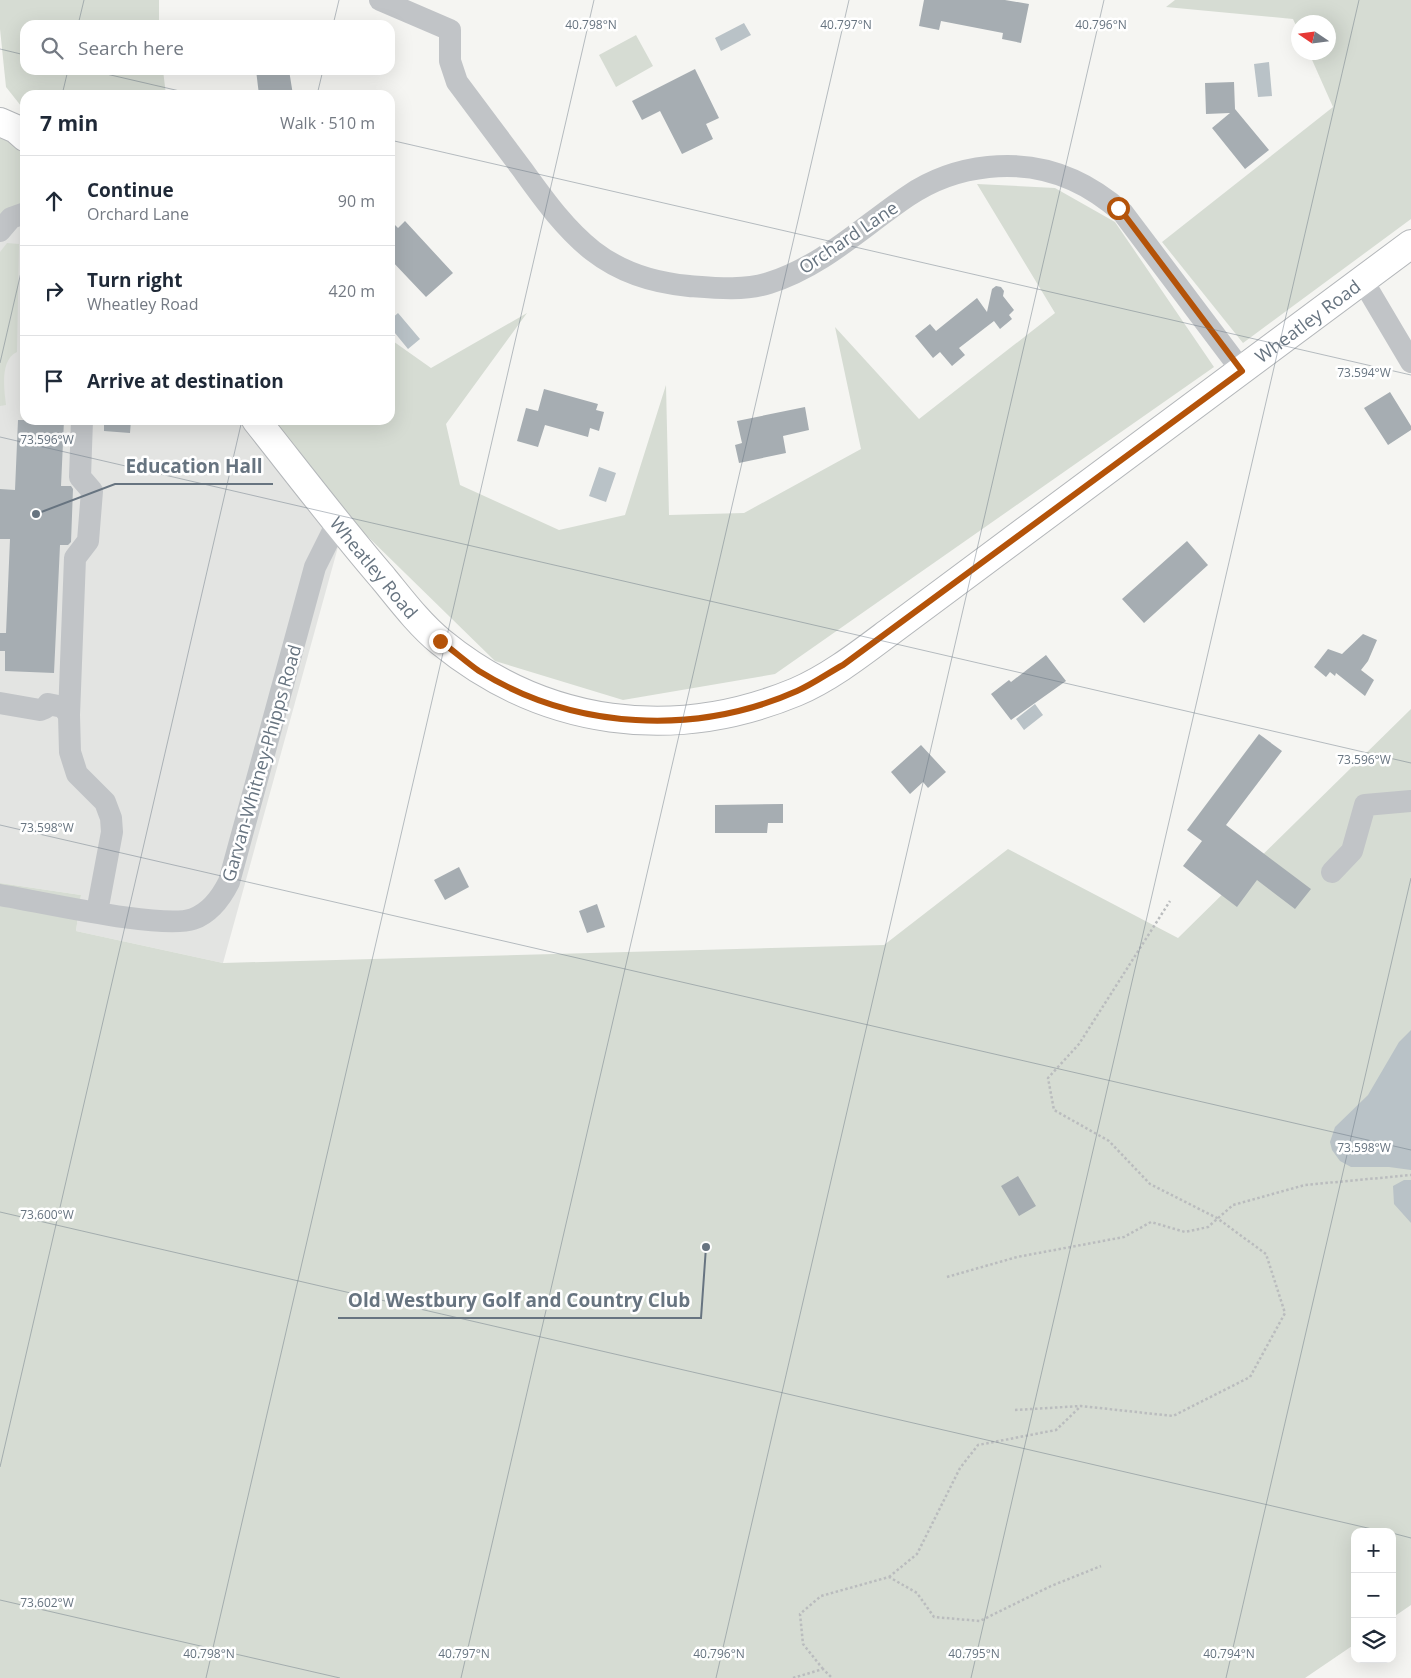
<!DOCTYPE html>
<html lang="en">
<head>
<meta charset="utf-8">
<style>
	:root { --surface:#fff; --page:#f2f2f3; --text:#1f2937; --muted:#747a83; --line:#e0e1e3 }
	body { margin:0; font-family:"Open Sans",sans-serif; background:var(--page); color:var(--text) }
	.controls { position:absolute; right:15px; bottom:15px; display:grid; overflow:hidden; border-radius:10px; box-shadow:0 5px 20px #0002 }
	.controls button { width:45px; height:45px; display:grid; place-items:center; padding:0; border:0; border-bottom:1px solid var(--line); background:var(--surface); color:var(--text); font:25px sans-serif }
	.compass { position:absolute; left:1291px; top:15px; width:45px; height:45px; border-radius:50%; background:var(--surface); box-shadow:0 5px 20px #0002; rotate:283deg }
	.stop { position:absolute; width:15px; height:15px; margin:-11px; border:4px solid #b45309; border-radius:50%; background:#fff }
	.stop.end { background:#b45309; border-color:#fff; box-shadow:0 1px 5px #0008 }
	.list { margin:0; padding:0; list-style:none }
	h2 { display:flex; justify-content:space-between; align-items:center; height:65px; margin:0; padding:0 20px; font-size:21px }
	h2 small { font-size:16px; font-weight:400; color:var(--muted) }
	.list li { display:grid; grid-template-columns:32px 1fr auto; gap:15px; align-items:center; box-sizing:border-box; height:90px; padding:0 20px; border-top:1px solid var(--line) }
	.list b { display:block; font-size:19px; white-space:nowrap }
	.list p { margin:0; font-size:16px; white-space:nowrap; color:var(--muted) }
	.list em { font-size:16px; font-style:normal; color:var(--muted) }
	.icon { flex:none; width:28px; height:28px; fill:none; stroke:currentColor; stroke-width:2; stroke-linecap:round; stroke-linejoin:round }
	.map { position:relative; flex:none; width:1411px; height:1678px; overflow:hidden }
	.search { position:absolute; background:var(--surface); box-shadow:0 5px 20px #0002; left:20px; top:20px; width:375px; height:55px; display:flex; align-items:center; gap:12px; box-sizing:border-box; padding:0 18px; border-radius:15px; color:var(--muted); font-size:19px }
	.panel { position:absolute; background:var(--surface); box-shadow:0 5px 20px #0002; left:20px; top:90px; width:375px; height:335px; border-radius:15px }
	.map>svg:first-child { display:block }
	.built { fill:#e3e4e2 }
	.green { fill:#d6dcd3 }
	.water { fill:#b9c2c7 }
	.building { fill:#a6adb2 }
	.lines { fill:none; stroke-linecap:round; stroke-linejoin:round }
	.major-casing { stroke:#b4b7ba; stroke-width:30 }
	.path { stroke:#babcbe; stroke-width:2.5; stroke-dasharray:2.5 2.5; stroke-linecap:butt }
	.minor { stroke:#c1c4c7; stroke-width:22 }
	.major { stroke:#fff; stroke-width:28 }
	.route { stroke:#b45309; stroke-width:6 }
	.ticks { fill:none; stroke:#677480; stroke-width:1; stroke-opacity:0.45 }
	.labels { text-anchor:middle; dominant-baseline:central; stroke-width:5; stroke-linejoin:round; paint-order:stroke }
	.street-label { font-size:18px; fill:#677480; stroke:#fff }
	.ticks-label { font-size:12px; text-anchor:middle; fill:#677480; stroke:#fff; stroke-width:5; stroke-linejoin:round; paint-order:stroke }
	.leader { fill:none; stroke:#677480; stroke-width:2 }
	.callout-dot { fill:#677480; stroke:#fff; stroke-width:2 }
	.callout-label { font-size:19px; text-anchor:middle; font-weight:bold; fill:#677480; stroke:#fff; stroke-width:5; stroke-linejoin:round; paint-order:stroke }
</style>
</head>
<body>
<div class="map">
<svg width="1411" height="1678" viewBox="0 0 1411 1678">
	<rect width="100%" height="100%" fill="#f5f5f2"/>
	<path class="built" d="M0 135 25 155V420H238L338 547 223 963 76 931 81 895 0 883Z"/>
	<path class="green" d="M0 0H159V25H25V70H163L166 95H25V111L6 87 0 29Z
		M1175 0H1411V219L1243 343 1162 242 1333 107 1309 53 1328 52V22H1298V30L1293 19 1166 7Z
		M636 35 653 66 616 87 599 55Z
		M0 122 25 137V213L0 231Z
		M977 184 1055 188 1115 222 1214 367 775 674 623 700 495 661 360 529 273 420H390V339L431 368 527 313 446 424 460 485 559 530 625 515 666 385 669 515 744 513 861 449 835 327 919 419 1055 313Z
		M7 243 19 244 17 352C0 359 4 389 6 405L0 406V252Z
		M1411 709V1605L1392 1618V1532H1355V1644L1305 1678H0V883L81 895 76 931 223 963 884 945 1008 849 1178 938Z"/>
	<path class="water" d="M744 23 751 35 721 51 715 38Z
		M1269 62 1272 96 1258 97 1254 64Z
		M398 313 420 339 408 349 390 327V320Z
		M599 467 616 473 606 502 589 496Z
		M1035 704 1043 715 1024 730 1016 719Z
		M1411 1030V1170L1389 1167H1351L1340 1161 1332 1150 1330 1142 1335 1127 1368 1095 1399 1042Z
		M1404 1180H1411V1223L1394 1204 1393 1186Z"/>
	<path class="building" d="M924 0H1005L1029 4 1021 43 1002 39 1003 33 941 21 939 30 919 26Z
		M695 69 719 118 706 124 713 139 682 154 660 111 642 120 632 101Z
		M256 70H289L293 95H259Z
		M1234 82 1235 109 1269 150 1245 169 1212 128 1230 113 1206 114 1205 83Z
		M390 220 398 228 405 221 453 273 426 297 390 259Z
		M996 286 1001 287 1004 291 1003 296 1014 310 1009 315 1012 319 1000 329 994 321 959 348 965 355 952 366 940 352 933 358 915 336 930 324 936 331 977 298 987 312 992 289Z
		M544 389 598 404 596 410 604 412 599 431 590 428 588 437 545 425 538 447 517 441 526 408 538 411Z
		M1390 392 1411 426V430L1388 445 1364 408Z
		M805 407 809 430 783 436 786 453 739 463 735 445 742 443 737 421Z
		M18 420H64L61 486H71L73 489 71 542 68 545H60L54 673 5 671V651H0V633H6L10 539H0V489L15 490Z
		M104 420H131L130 433 104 431Z
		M1187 541 1208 565 1144 623 1122 599Z
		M1363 634 1377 640 1368 661 1361 670 1374 680 1365 696 1336 673 1335 676 1330 672 1326 677 1314 667 1328 649 1342 654Z
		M1046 655 1066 681 1011 720 991 694 1009 680 1011 682Z
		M1259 734 1282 751 1226 825 1311 889 1295 909 1257 880 1237 907 1183 866 1202 841 1187 830Z
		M921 745 946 772 928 788 923 782 910 794 891 772Z
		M783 804V823H768L767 833H715V805Z
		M459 867 469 887 445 900 434 880Z
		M597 904 605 927 587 933 579 911Z
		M1018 1176 1036 1206 1019 1216 1001 1186Z"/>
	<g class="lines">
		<defs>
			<g id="major">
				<path d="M0 122 16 129 25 137"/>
				<path id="s1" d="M256 420C298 473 339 527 383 578 401 600 419 624 441 642 544 726 673 743 796 692 829 678 860 654 888 633L1411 244"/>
			</g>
		</defs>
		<use href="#major" class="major-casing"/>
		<path class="path" d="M947 1277 1017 1257 1124 1237 1151 1222 1185 1232 1208 1227 1233 1205 1305 1185 1411 1175
			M1015 1410 1081 1406 1173 1416 1250 1377 1285 1313 1266 1254 1217 1218 1150 1184 1109 1141 1054 1110 1048 1078 1079 1044 1170 901
			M889 1577 917 1554 960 1468 978 1445 1056 1430 1081 1406
			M823 1669 803 1644 800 1614 821 1596 889 1577 917 1593 934 1617 980 1621 1051 1586 1101 1566
			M793 1678 823 1669 832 1678"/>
		<path class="minor" d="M380 0 450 30V61L457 82C479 111 500 140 522 169 543 198 564 228 593 251 620 272 655 283 689 286 715 288 745 291 769 283 823 266 862 227 908 196 955 164 1020 156 1073 180 1091 188 1108 200 1123 213L1242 371
			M0 231 11 218 25 213
			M1363 281 1411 362
			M0 703 40 710 45 708 48 704 63 707 69 715 70 752 77 774 105 802 111 818 112 832 97 912
			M69 715 75 558 88 541 92 491 80 477 82 420
			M1332 872 1352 851 1365 805 1411 801
			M0 895C38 901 163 930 193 919 210 913 221 898 229 882L315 567 337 523"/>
		<use href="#major" class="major"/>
	</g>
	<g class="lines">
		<path class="route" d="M440 641C453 650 466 662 479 671 574 730 696 736 797 691 813 684 828 673 843 665L1242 371 1123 213 1118 208"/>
	</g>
	<path class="ticks" d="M78 25 84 0M333 25 339 0M0 49 25 55M89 70 197 95M62 95 68 70M317 95 323 70M390 140 1411 375M0 363 25 255M0 437 1411 763M0 825 1411 1150M0 1212 1385 1532M0 1467 242 420M1392 1533 1411 1538M0 1600 340 1678M206 1678 594 0M461 1678 849 0M716 1678 1104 0M971 1678 1359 0M1226 1678 1411 878"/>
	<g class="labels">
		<g class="street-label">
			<text transform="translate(848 237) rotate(-34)">Orchard Lane</text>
			<text stroke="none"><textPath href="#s1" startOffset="1299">Wheatley Road</textPath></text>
			<text stroke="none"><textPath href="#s1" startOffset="189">Wheatley Road</textPath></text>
			<text transform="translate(261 763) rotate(-74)">Garvan-Whitney-Phipps Road</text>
		</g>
	</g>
	<g class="ticks-label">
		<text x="591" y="29">40.798°N</text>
		<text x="846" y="29">40.797°N</text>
		<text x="1101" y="29">40.796°N</text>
		<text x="1364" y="377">73.594°W</text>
		<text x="47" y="444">73.596°W</text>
		<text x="1364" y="764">73.596°W</text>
		<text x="47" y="832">73.598°W</text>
		<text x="1364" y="1152">73.598°W</text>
		<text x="47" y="1219">73.600°W</text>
		<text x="47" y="1607">73.602°W</text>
		<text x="209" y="1658">40.798°N</text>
		<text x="464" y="1658">40.797°N</text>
		<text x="719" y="1658">40.796°N</text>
		<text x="974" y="1658">40.795°N</text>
		<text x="1229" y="1658">40.794°N</text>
	</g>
	<path class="leader" d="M36 514L115 484H273M706 1247L701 1318H338"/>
	<g class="callout-dot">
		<circle cx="36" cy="514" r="5"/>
		<circle cx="706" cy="1247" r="5"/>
	</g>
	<g class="callout-label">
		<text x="194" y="473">Education Hall</text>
		<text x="519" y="1307">Old Westbury Golf and Country Club</text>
	</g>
</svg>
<div class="controls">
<button>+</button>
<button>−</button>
<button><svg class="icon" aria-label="layers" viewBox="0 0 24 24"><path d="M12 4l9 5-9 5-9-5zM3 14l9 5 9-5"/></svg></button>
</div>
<svg class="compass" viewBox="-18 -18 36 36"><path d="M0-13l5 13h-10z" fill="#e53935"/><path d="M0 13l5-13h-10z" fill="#747a83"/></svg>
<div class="stop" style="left:1118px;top:208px"></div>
<div class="stop end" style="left:440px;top:641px"></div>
<div class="search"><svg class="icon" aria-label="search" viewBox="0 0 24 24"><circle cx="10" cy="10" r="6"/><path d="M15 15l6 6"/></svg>Search here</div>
<section class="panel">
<h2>7 min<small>Walk · 510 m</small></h2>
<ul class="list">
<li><svg class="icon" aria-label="ahead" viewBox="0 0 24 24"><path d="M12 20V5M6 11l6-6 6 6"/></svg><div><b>Continue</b><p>Orchard Lane</p></div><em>90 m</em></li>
<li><svg class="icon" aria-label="right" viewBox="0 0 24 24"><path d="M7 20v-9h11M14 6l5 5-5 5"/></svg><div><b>Turn right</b><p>Wheatley Road</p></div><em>420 m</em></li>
<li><svg class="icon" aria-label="arrive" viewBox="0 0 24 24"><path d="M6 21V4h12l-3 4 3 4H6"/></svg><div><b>Arrive at destination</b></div></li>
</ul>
</section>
</div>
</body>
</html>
